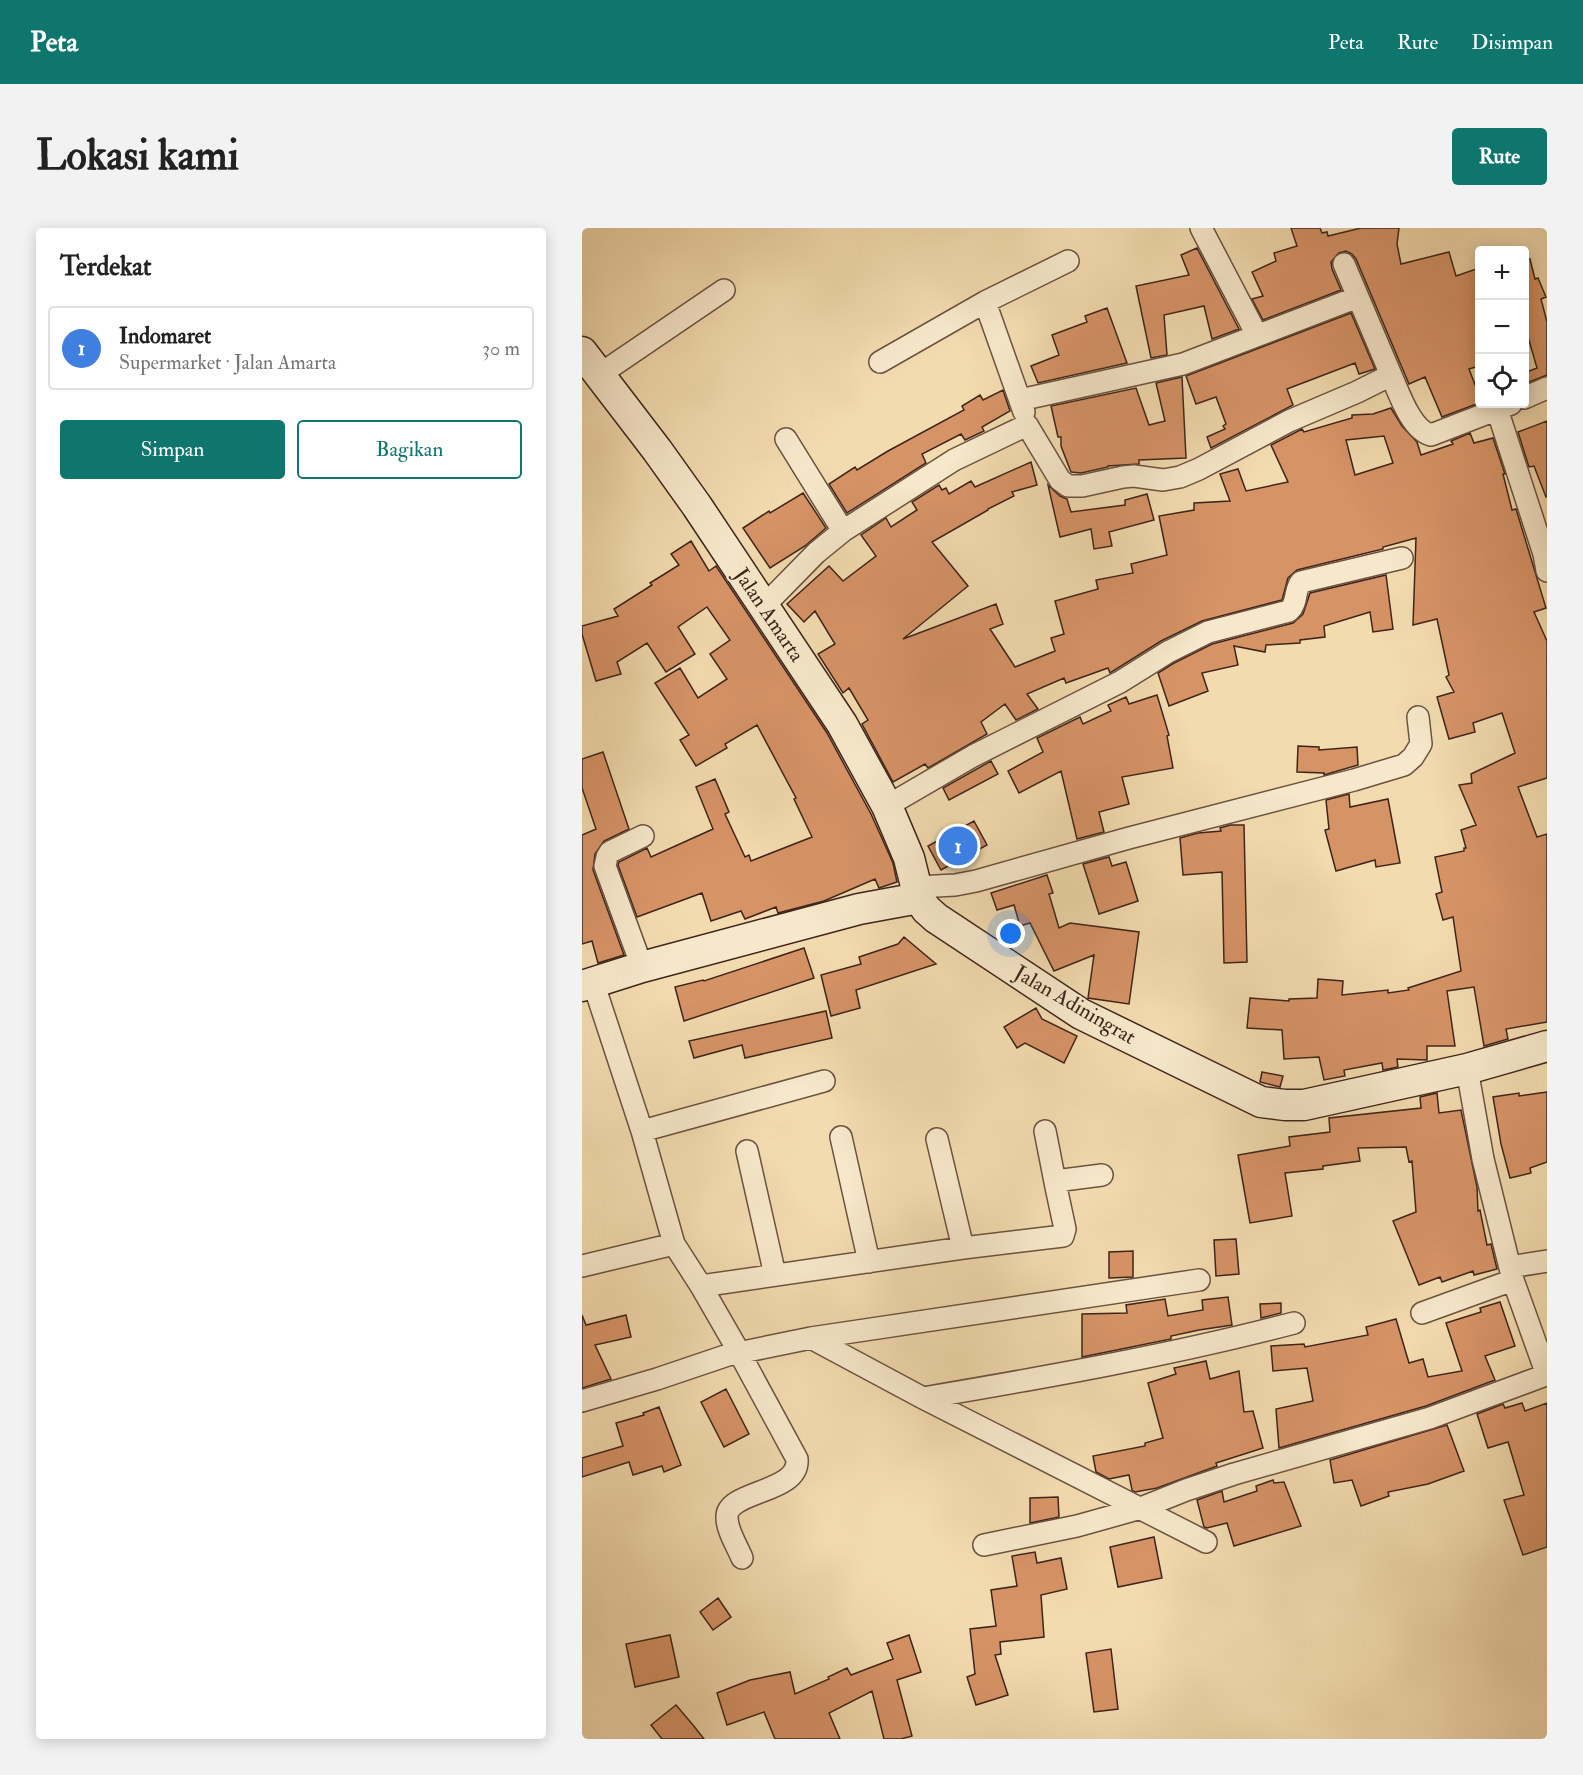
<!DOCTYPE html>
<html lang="id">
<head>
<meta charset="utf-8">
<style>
	:root { --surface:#fff; --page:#f2f2f2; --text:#222; --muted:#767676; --line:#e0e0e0; --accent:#0f766e }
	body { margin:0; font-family:"IM FELL Double Pica",serif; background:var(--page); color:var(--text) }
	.controls { position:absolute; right:18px; top:18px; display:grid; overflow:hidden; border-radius:6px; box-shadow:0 3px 15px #0003 }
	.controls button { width:54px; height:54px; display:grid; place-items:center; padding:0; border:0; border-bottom:2px solid var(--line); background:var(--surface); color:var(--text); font:30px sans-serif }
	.you { position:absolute; left:429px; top:706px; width:21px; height:21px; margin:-15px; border:4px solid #fff; border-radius:50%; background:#1a73e8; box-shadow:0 0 0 9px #1a73e833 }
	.badge { display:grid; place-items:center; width:39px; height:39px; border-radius:50%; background:var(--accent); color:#fff; font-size:20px; font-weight:700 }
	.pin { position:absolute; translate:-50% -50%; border:3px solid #fff; box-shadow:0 2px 6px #0006 }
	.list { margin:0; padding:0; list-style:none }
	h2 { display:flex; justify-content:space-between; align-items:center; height:78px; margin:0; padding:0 24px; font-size:26px }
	h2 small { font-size:20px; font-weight:400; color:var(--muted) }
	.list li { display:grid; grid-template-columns:39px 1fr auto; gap:18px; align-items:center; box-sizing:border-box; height:84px; margin:0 12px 12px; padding:0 12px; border:2px solid var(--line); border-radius:6px }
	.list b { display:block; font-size:22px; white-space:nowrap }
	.list p { margin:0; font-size:20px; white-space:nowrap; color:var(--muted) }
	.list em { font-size:20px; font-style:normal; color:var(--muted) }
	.actions { display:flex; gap:12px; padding:18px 24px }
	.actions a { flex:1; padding:14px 0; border:2px solid var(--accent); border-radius:6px; text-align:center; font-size:21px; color:var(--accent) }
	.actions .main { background:var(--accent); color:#fff }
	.icon { flex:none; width:33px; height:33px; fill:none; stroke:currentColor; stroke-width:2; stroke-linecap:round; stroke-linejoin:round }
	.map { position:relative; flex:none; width:965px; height:1511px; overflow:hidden; border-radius:6px }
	header { display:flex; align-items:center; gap:36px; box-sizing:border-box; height:84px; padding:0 30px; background:var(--accent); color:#fff }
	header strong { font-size:28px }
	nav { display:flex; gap:33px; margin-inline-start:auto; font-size:21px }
	.intro { display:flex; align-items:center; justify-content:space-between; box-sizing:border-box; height:144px; padding:0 36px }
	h1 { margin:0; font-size:42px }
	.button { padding:15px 27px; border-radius:6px; background:var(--accent); color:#fff; font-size:21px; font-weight:700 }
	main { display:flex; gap:36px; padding:0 36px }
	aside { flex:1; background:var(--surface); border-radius:6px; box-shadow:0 3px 15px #0003 }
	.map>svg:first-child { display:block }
	.building { fill:#d69366; stroke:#3e241b; stroke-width:1.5; fill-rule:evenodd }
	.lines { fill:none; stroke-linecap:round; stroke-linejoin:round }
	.street-casing { stroke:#6b5240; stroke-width:24 }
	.secondary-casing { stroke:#3e241b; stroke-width:33 }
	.street { stroke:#f7e8cb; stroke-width:21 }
	.secondary { stroke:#f7e8cb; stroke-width:30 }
	.labels { text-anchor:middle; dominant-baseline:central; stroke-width:4.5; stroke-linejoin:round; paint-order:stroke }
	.street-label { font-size:21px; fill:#3e241b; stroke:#f7e8cb }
</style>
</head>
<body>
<header>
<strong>Peta</strong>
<nav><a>Peta</a><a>Rute</a><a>Disimpan</a></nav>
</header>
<div class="intro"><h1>Lokasi kami</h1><a class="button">Rute</a></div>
<main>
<aside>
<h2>Terdekat<small></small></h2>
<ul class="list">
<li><span class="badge" style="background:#3f7fe0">1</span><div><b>Indomaret</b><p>Supermarket · Jalan Amarta</p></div><em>30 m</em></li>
</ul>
<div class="actions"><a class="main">Simpan</a><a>Bagikan</a></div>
</aside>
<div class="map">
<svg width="965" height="1511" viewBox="0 0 965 1511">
	<rect width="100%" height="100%" fill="#f2dbaf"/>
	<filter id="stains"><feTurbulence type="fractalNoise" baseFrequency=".00333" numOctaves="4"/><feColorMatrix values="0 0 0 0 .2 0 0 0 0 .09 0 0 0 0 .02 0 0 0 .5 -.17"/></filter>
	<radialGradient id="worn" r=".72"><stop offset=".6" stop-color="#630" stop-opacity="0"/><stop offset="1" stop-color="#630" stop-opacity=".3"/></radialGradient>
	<path class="building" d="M709 0H738L740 5 745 4 746 8 779 0H817L815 16 819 36 867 24 874 48 897 40V138L887 141 897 167V175L860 189 843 149 827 156 774 31 770 26 764 23 757 25 749 34 750 41 759 62 681 92 670 71 681 68 670 44 694 33 692 25 715 18Z
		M615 20 657 101 630 111 622 78 582 87 585 127 569 130 554 58 607 47 599 27Z
		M942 31H948L953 51 956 50 964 69 959 71 965 94V147L942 156V145L955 140 942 95Z
		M525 80 545 135 456 155 449 138 477 127 470 107 505 94 503 88Z
		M769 85 793 141 777 146 773 135 705 161 711 177 629 220 625 209 643 201 641 198 644 196 634 169 614 176 604 148Z
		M600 149 604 230 557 232V236L526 238V239L499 245 489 244 479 218V209H476L469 178 554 160 567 197 583 193 574 155Z
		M421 162 428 183 400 199 402 203 383 212 379 206 340 226 344 235 265 285 247 256 273 239 275 242 306 223 382 182 380 178 398 167 401 172Z
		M809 180 820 198 835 214 839 227 871 216 869 213 888 205 892 215 911 210 923 246H921L930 282 934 281 964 380 952 384 965 413V550L936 559 955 609 965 606V794L924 801 926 811 902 818 892 759 865 763 873 818H845V832L815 831 816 839 801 842 800 835 762 842 763 848 742 852 737 829 702 831 700 802 665 800 668 770 707 773V771L735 770 736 751 761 753 760 767 806 762V765L827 762 826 760 879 743 871 689 861 692 854 666 860 664 853 629 882 623V620H884L879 602 894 597 877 557 890 555 889 546 933 525 920 485 891 495 893 504 867 511 855 469 872 464 864 449 867 447 855 391 831 397 834 310 801 319V321L715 342 706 350 700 372 620 393 579 413 528 445 526 440 484 455 482 450 445 466 456 481 434 492 423 476 399 494 405 506 346 540 343 536 311 554 280 496 286 492 267 460 261 465 236 426 253 416 233 383 222 394 205 376 247 338 261 353 294 328 279 307 304 290 309 299 335 282 330 274 357 257 360 262 364 260 367 266 389 253 393 259 449 234 455 257 430 264 432 268 406 281V282L350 314 386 358 321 411 414 376 421 396 408 401 433 439 473 423 469 410 482 406 473 373 516 361 514 352 551 345 549 336 585 327 577 288 612 282V275L648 273 638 246 656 241 664 263 706 254 689 217 720 201 722 204 770 190V187L791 186ZM802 208 811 235 773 247 764 212Z
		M965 193V269H964L952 238 947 239 936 204Z
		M466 257 478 268 485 271 489 284 543 277V272L565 266 572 292 527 304 530 318 512 321 509 301 478 309Z
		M221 265 244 300 223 318 188 340 161 300 187 283 188 285Z
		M109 313 127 343 134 338 245 505 289 586 311 635 315 654 297 660 293 651 242 673 196 685 194 679 163 691 159 683 129 693 120 665 55 689 36 637 37 634 65 620 69 629 131 601 114 559 133 551 147 584 143 586 163 629 167 627 169 633 230 609 212 571 214 570 175 497 143 516 145 520 114 538 98 512 107 507 73 455 98 440 116 470 145 451 128 426 148 412 125 379 96 399 113 426 84 444 65 415 35 434 39 446 14 453 0 406V398L36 388 32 381 70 357 68 355 97 337 89 326Z
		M804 347 811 401 791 404 788 384 742 398 743 409 718 412V415L684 417 683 424 652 418 656 437 620 445 626 463 587 478 576 445 592 435 630 416 711 395 721 386 728 365Z
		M575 467 587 507 585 508 591 540 540 549 547 576 517 584 522 604 495 611 479 543 437 565 426 543 461 524 455 510 498 489 501 496 529 483 526 477 544 469 547 476Z
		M716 518 737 519V522L775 519 776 537 742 547V545L715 544Z
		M21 524 47 601 22 613 13 626 11 642 42 727 16 735 10 713 0 716V607L14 601 0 560V531Z
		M409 533 416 546 367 572 361 560Z
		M767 566 768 579 806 571 818 635 794 639 793 632 754 643 743 602 747 601 744 572Z
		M392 593 405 617 359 642 346 618Z
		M648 597H662L665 734 642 735 640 644 601 647 598 610 616 605 639 603 638 600Z
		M527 629 530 638 544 634 556 673 517 686 501 636Z
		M465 647 471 665 467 666 477 700 488 695 557 704 547 776 506 770 512 727 472 743 448 695 438 698 432 677 415 682 409 665Z
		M322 709 354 736 274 762 278 780 249 788 239 747 279 736 277 729 316 716Z
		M222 720 232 750 102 793 93 759 121 752 122 753Z
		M454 780 460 791 495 808 482 835 443 815 435 820 422 799Z
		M244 783 250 810 163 830 160 817 112 830 107 813Z
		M680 844 701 848 698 859 678 854Z
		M965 864V934L948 940 949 945 928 950 919 916 911 869 937 865V868Z
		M855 865 857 885 879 882 895 959 896 983 898 982 905 1017 909 1016 915 1041 892 1047 891 1043 860 1054 858 1049 837 1057 811 993 834 984 830 933 827 934 824 919 776 920 778 933 741 938V941L703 945 710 988 668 995 656 927 708 918 707 909 748 904 747 890 839 880 838 869Z
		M654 1011 657 1046 634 1048 632 1012Z
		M551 1023V1049L527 1050V1024Z
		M646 1069 650 1097 617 1102 589 1108V1111L500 1129V1086L545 1085 544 1077 583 1071 586 1088 621 1082 620 1072Z
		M918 1074 933 1118 903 1128 913 1152 844 1178 697 1220 694 1181 731 1173 725 1140 691 1143 689 1118 722 1116 723 1119 786 1107 784 1099 814 1091 827 1135 841 1131 846 1149 880 1143 864 1095 899 1084 898 1080Z
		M699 1075V1085L679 1090 678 1076Z
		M0 1087 4 1097 44 1087 49 1109 13 1117 29 1151 0 1160Z
		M624 1133 628 1151 657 1143 662 1184 671 1183 681 1220 634 1235 635 1238 575 1260 553 1264 550 1262 547 1247 527 1251 514 1244 511 1228 563 1218V1215L581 1210 566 1155 594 1146 592 1140Z
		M144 1161 167 1206 142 1219 119 1174Z
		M940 1175 943 1183 965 1175V1319L941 1327 922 1272 942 1267 926 1214 906 1220 895 1186 921 1176 923 1180Z
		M77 1179 99 1237 82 1244 80 1238 51 1247 47 1234 0 1249V1230L41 1218 34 1195 62 1187 61 1185Z
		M865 1197 882 1243 846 1256 806 1264 807 1268 779 1278 770 1252 752 1255 748 1232Z
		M691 1252 692 1255 702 1254 719 1298 652 1318 645 1295 625 1300 622 1299 615 1272 640 1263 642 1274 675 1263 674 1258Z
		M476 1269 477 1289 448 1295V1270Z
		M572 1309 580 1350 536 1359 528 1319Z
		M453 1324 455 1335 479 1330 485 1361 459 1367 462 1409 418 1414 419 1426 413 1427 426 1467 394 1477 385 1449 393 1446 388 1401 414 1398 409 1362 435 1358 430 1328Z
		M136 1370 149 1389 131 1402 118 1384Z
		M88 1407 97 1449 53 1459 44 1416Z
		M327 1407 339 1444 315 1452 330 1508 319 1511H302L290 1463 247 1485 258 1511H193L182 1484 145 1497 135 1465 168 1452 208 1444 213 1466 247 1451 246 1449 265 1440 269 1447 311 1431 305 1415Z
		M529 1421 536 1481 512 1484 504 1425Z
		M94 1477 111 1497 122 1511H80L69 1497Z"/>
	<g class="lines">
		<defs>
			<path id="street" d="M619 0 675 107
				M762 36 809 147
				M403 74 442 184
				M298 134 403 74 486 33
				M17 147 142 62
				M942 170 965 160
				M438 172 601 136 776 69
				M915 181 962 326 965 343
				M204 211 261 303
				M182 378 234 325 261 303 372 232 445 197 478 252 486 258H500L541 249 552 248 581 252 598 249 617 241 707 193 775 164 809 147C817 165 829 202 849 207L929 176
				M305 578 391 528 538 454 586 424 626 404 707 383C716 375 712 362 719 354L820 330
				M336 659 373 657 394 653 547 610 772 552 822 537 831 529 839 516 836 489
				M60 739 23 638 25 629 28 624 61 608
				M11 754 60 903 92 1016 119 1058 157 1124 215 1231C218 1266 143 1262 145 1290 145 1302 155 1318 160 1330
				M885 841 901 931 931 1052 965 1147
				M60 903 242 853
				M463 903 474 959
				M259 909 287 1034
				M355 911 381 1020
				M165 923 193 1047
				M0 1038 92 1016
				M928 1039 965 1033
				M119 1058 381 1020 481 1008 483 1001 474 959 475 955 481 952 520 947
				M840 1085 931 1052
				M229 1110 617 1052
				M341 1170C465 1149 590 1127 712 1095
				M0 1173 75 1151 146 1127 229 1110 341 1170 624 1314
				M402 1317 495 1298 559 1280 604 1262 652 1246 848 1190 964 1147"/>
			<path id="secondary" d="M0 124 75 222 115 278 260 496 305 578 327 630 337 670 344 681 354 690 499 786 679 874 703 877H722L885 841 965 818
				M0 758 60 739 277 681 337 670"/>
		</defs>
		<use href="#street" class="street-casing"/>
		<use href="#secondary" class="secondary-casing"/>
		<use href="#street" class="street"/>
		<use href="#secondary" class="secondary"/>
	</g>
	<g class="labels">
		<g class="street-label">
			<text transform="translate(187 387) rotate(56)">Jalan Amarta</text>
			<text transform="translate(493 777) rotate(30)">Jalan Adiningrat</text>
		</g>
	</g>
	<rect width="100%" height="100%" filter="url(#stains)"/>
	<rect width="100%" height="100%" fill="url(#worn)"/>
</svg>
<div class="controls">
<button>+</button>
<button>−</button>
<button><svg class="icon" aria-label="locate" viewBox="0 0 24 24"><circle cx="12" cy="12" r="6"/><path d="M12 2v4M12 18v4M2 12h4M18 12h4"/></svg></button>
</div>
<div class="you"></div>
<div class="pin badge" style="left:376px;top:618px;background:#3f7fe0">1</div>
</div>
</main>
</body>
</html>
